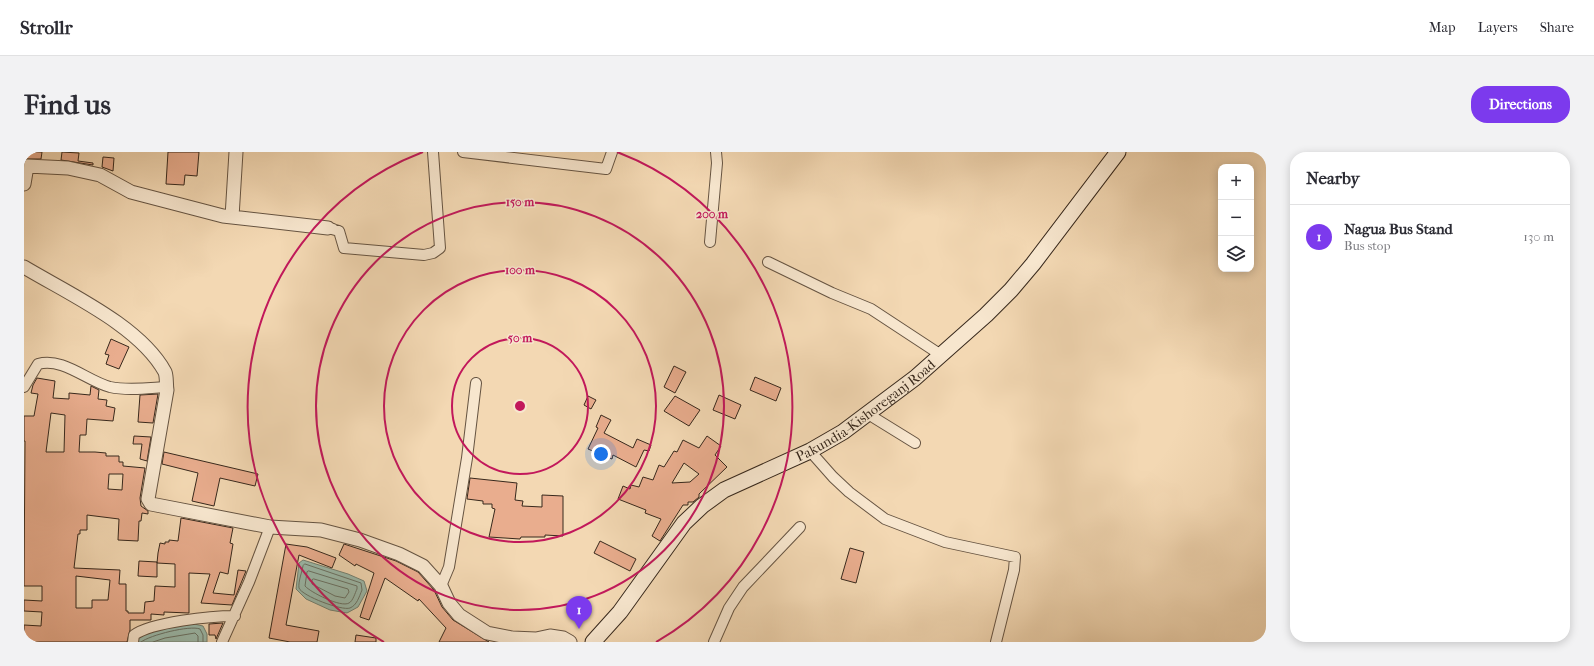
<!DOCTYPE html>
<html lang="en">
<head>
<meta charset="utf-8">
<style>
	:root { --surface:#fff; --page:#f2f2f3; --text:#2b2b33; --muted:#7c7c81; --line:#e1e1e2; --accent:#7c3aed }
	body { margin:0; font-family:"IM FELL French Canon",serif; background:var(--page); color:var(--text) }
	.controls { position:absolute; right:12px; top:12px; display:grid; overflow:hidden; border-radius:8px; box-shadow:0 2px 10px #0003 }
	.controls button { width:36px; height:36px; display:grid; place-items:center; padding:0; border:0; border-bottom:1px solid var(--line); background:var(--surface); color:var(--text); font:20px sans-serif }
	.you { position:absolute; left:577px; top:302px; width:14px; height:14px; margin:-10px; border:3px solid #fff; border-radius:50%; background:#1a73e8; box-shadow:0 0 0 6px #1a73e833 }
	.badge { display:grid; place-items:center; width:26px; height:26px; border-radius:50%; background:var(--accent); color:#fff; font-size:13px; font-weight:700 }
	.pin { position:absolute; translate:-50% -33px; filter:drop-shadow(0 1px 2px #0008) }
	.pin::after { content:''; position:absolute; top:21px; width:14px; height:12px; background:inherit; clip-path:polygon(0 0,100% 0,50% 100%) }
	.list { margin:0; padding:0; list-style:none }
	h2 { display:flex; justify-content:space-between; align-items:center; height:52px; margin:0; padding:0 16px; font-size:17px }
	h2 small { font-size:13px; font-weight:400; color:var(--muted) }
	.list li { display:grid; grid-template-columns:26px 1fr auto; gap:12px; align-items:center; box-sizing:border-box; height:64px; padding:0 16px; border-top:1px solid var(--line) }
	.list b { display:block; font-size:15px; white-space:nowrap }
	.list p { margin:0; font-size:13px; white-space:nowrap; color:var(--muted) }
	.list em { font-size:13px; font-style:normal; color:var(--muted) }
	.icon { flex:none; width:22px; height:22px; fill:none; stroke:currentColor; stroke-width:2; stroke-linecap:round; stroke-linejoin:round }
	.map { position:relative; flex:none; width:1242px; height:490px; overflow:hidden; border-radius:16px }
	header { display:flex; align-items:center; gap:24px; box-sizing:border-box; height:56px; padding:0 20px; background:var(--surface); border-bottom:1px solid var(--line) }
	header strong { font-size:19px }
	nav { display:flex; gap:22px; margin-inline-start:auto; font-size:14px }
	.intro { display:flex; align-items:center; justify-content:space-between; box-sizing:border-box; height:96px; padding:0 24px }
	h1 { margin:0; font-size:28px }
	.button { padding:10px 18px; border-radius:16px; background:var(--accent); color:#fff; font-size:14px; font-weight:700 }
	main { display:flex; gap:24px; padding:0 24px }
	aside { flex:1; background:var(--surface); border-radius:16px; box-shadow:0 2px 10px #0003 }
	.map>svg:first-child { display:block }
	.water { fill:#9bbaab; stroke:#738072 }
	.lines { fill:none; stroke-linecap:round; stroke-linejoin:round }
	.shore { stroke:#697164; stroke-width:1 }
	.building { fill:#e9ad8e; stroke:#37281c; fill-rule:evenodd }
	.minor-casing { stroke:#665442; stroke-width:12 }
	.tertiary-casing { stroke:#665442; stroke-width:15 }
	.secondary-casing { stroke:#37281c; stroke-width:17 }
	.minor { stroke:#f7e6ce; stroke-width:10 }
	.tertiary { stroke:#f7e6ce; stroke-width:13 }
	.secondary { stroke:#f7e6ce; stroke-width:15 }
	.ring { fill:none; stroke:#c2185b; stroke-width:2 }
	.labels { text-anchor:middle; dominant-baseline:central; stroke-width:3; stroke-linejoin:round; paint-order:stroke }
	.street-label { font-size:14px; fill:#37281c; stroke:#f7e6ce }
	.centre { fill:#c2185b; stroke:#f7e6ce; stroke-width:2 }
	.ring-label { font-size:12px; text-anchor:middle; font-weight:bold; fill:#c2185b; stroke:#f7e6ce; stroke-width:3; stroke-linejoin:round; paint-order:stroke }
</style>
</head>
<body>
<header>
<strong>Strollr</strong>
<nav><a>Map</a><a>Layers</a><a>Share</a></nav>
</header>
<div class="intro"><h1>Find us</h1><a class="button">Directions</a></div>
<main>
<div class="map">
<svg width="1242" height="490" viewBox="0 0 1242 490">
	<rect width="100%" height="100%" fill="#f3d8b3"/>
	<filter id="stains"><feTurbulence type="fractalNoise" baseFrequency=".005" numOctaves="4"/><feColorMatrix values="0 0 0 0 .2 0 0 0 0 .09 0 0 0 0 .02 0 0 0 .5 -.17"/></filter>
	<radialGradient id="worn" r=".72"><stop offset=".6" stop-color="#630" stop-opacity="0"/><stop offset="1" stop-color="#630" stop-opacity=".3"/></radialGradient>
	<path class="water" d="M279 408 324 422 340 429 343 439 334 455 323 461 306 458 282 447 272 437 275 411Z
		M170 472 179 474 183 482V490H112C119 477 156 474 170 472Z"/>
	<g class="lines">
		<path class="shore" d="M281 412 337 431 338 438C335 445 333 453 326 456 318 459 278 444 275 436 274 430 278 420 279 414Z
			M285 419 333 434V437C331 441 329 449 325 451 317 456 286 440 281 434L283 420Z
			M290 427 324 437 325 440 321 446 311 444 288 432V428Z
			M117 490C126 483 166 473 176 477L179 483V490
			M129 490 141 486 171 481 174 484V490"/>
	</g>
	<path class="building" d="M0 0H18L17 7H0Z
		M38 0 55 1 54 9 69 11V13L37 8Z
		M144 0H175L173 24 161 23 160 33 142 32Z
		M79 5 90 6 89 19 78 15Z
		M87 187 105 195 95 217 82 212 85 203 81 202Z
		M650 214 662 220 651 241 640 235Z
		M731 225 757 236 752 249 726 238Z
		M13 226 31 229 29 246 45 247V241L66 243 67 234 75 238 74 247 83 248 82 254 91 256 89 269 63 267 62 283H56L55 300H71L82 301V304H95V310H99V314L121 316 116 346 117 354 124 359V362L118 361 117 369H115L114 389 94 388 95 367 63 363V378H56V382H54L50 416 96 418 95 432H102V459H104V461H120L121 450 130 449 131 434 151 435V412L133 411 134 401 136 391 141 392V390H145V388L154 389 157 366 209 376 206 391 209 392 204 422 196 420 189 441 210 443 214 418 222 419 208 453 177 451 186 422 165 421V461L140 460V463L127 462V468H106V478L103 490H1L0 473 17 474 18 460 0 459V448L18 449V434H0L1 289H0V264H10L14 242 7 241 9 233ZM27 261 41 263 40 300H22ZM85 322H99L98 338 84 337ZM52 424 86 428 84 448H68V456H52Z
		M134 242 129 271 114 270 116 243Z
		M695 243 717 253 711 267 689 258Z
		M564 244 572 248 567 257 560 253Z
		M651 244 676 258 665 274 640 259Z
		M577 263 587 268 580 281 609 296 613 287 627 293 625 299 620 298 612 315 589 303 588 307 564 297 574 276 572 275Z
		M110 284 127 285 123 309 116 307 118 292H109Z
		M683 284 697 294 691 303 703 315 675 342V345L669 350H664V353H659L636 389 628 384 637 367 621 361 622 358 594 347 599 334 606 337 607 333 615 335 619 325 629 328 635 313 640 315 650 299 653 300 659 288 675 296ZM660 311 675 322 666 330 648 331Z
		M140 300 234 322 231 334 196 326 190 354 168 349 174 321 138 312Z
		M446 326 493 331 491 348 499 349 498 354 518 355V343L539 344V384L521 383V385H497L496 387 465 385 471 357 468 356V352H459V349L443 347Z
		M576 389 612 407 606 419 570 401Z
		M262 392 283 395 312 406 308 416 275 403 262 473 295 479 293 490H266L245 486Z
		M320 392 372 409 394 420 410 438 418 455 429 468 465 490H415L422 476 395 447 394 449 361 426 345 468 336 465 350 421 332 412 331 414 315 403Z
		M826 396 840 400 832 431 817 427Z
		M115 409 133 410V425L114 424Z
		M199 471 192 487 191 483H185V472Z
		M332 483 352 486V490H331Z"/>
	<g class="lines">
		<defs>
			<path id="minor" d="M439 0 582 17 588 0
				M309 77 304 76 315 79 320 96 400 103 409 101 416 96 409 0
				M686 90 693 11 692 0
				M744 110 808 141 847 157 917 203
				M0 235 14 212C39 205 63 229 86 235 104 239 125 236 142 235
				M844 262 891 291
				M786 299 809 325 825 340 861 367 921 390 991 405 990 418 972 490
				M417 434 425 415 443 306 452 231
				M109 490 110 483C128 470 187 464 211 464
				M198 490 225 430 246 375
				M690 490 705 456 719 435 776 375"/>
			<path id="tertiary" d="M0 32 3 14 44 16 76 23 107 40 199 64 304 76
				M208 65 212 0
				M0 115C45 142 116 174 141 220 143 225 142 233 143 238L124 347 127 352 246 375 297 378 336 388 375 402 399 414 417 434 425 451 435 463 463 481 488 486 512 487 526 484 539 486 546 490"/>
			<g id="secondary">
				<path id="s1" d="M569 490 596 460 660 371 678 354 700 338 786 299 819 280 891 226 962 163 987 138 1009 112 1094 0"/>
			</g>
		</defs>
		<use href="#minor" class="minor-casing"/>
		<use href="#tertiary" class="tertiary-casing"/>
		<use href="#secondary" class="secondary-casing"/>
		<use href="#minor" class="minor"/>
		<use href="#tertiary" class="tertiary"/>
		<use href="#secondary" class="secondary"/>
	</g>
	<g class="ring">
		<circle cx="496" cy="254" r="68"/>
		<circle cx="496" cy="254" r="136"/>
		<circle cx="496" cy="254" r="204"/>
		<path d="M360 490A272 272 0 0 1 399 0M593 0A272 272 0 0 1 632 490"/>
	</g>
	<g class="labels">
		<g class="street-label">
			<text stroke="none"><textPath href="#s1" startOffset="365">Pakundia-Kishoreganj Road</textPath></text>
		</g>
	</g>
	<circle cx="496" cy="254" r="6" class="centre"/>
	<g class="ring-label">
		<text x="496" y="54">150 m</text>
		<text x="688" y="66">200 m</text>
		<text x="496" y="122">100 m</text>
		<text x="496" y="190">50 m</text>
	</g>
	<rect width="100%" height="100%" filter="url(#stains)"/>
	<rect width="100%" height="100%" fill="url(#worn)"/>
</svg>
<div class="controls">
<button>+</button>
<button>−</button>
<button><svg class="icon" aria-label="layers" viewBox="0 0 24 24"><path d="M12 4l9 5-9 5-9-5zM3 14l9 5 9-5"/></svg></button>
</div>
<div class="you"></div>
<div class="pin badge" style="left:555px;top:477px">1</div>
</div>
<aside>
<h2>Nearby<small></small></h2>
<ul class="list">
<li><span class="badge">1</span><div><b>Nagua Bus Stand</b><p>Bus stop</p></div><em>130 m</em></li>
</ul>
</aside>
</main>
</body>
</html>
